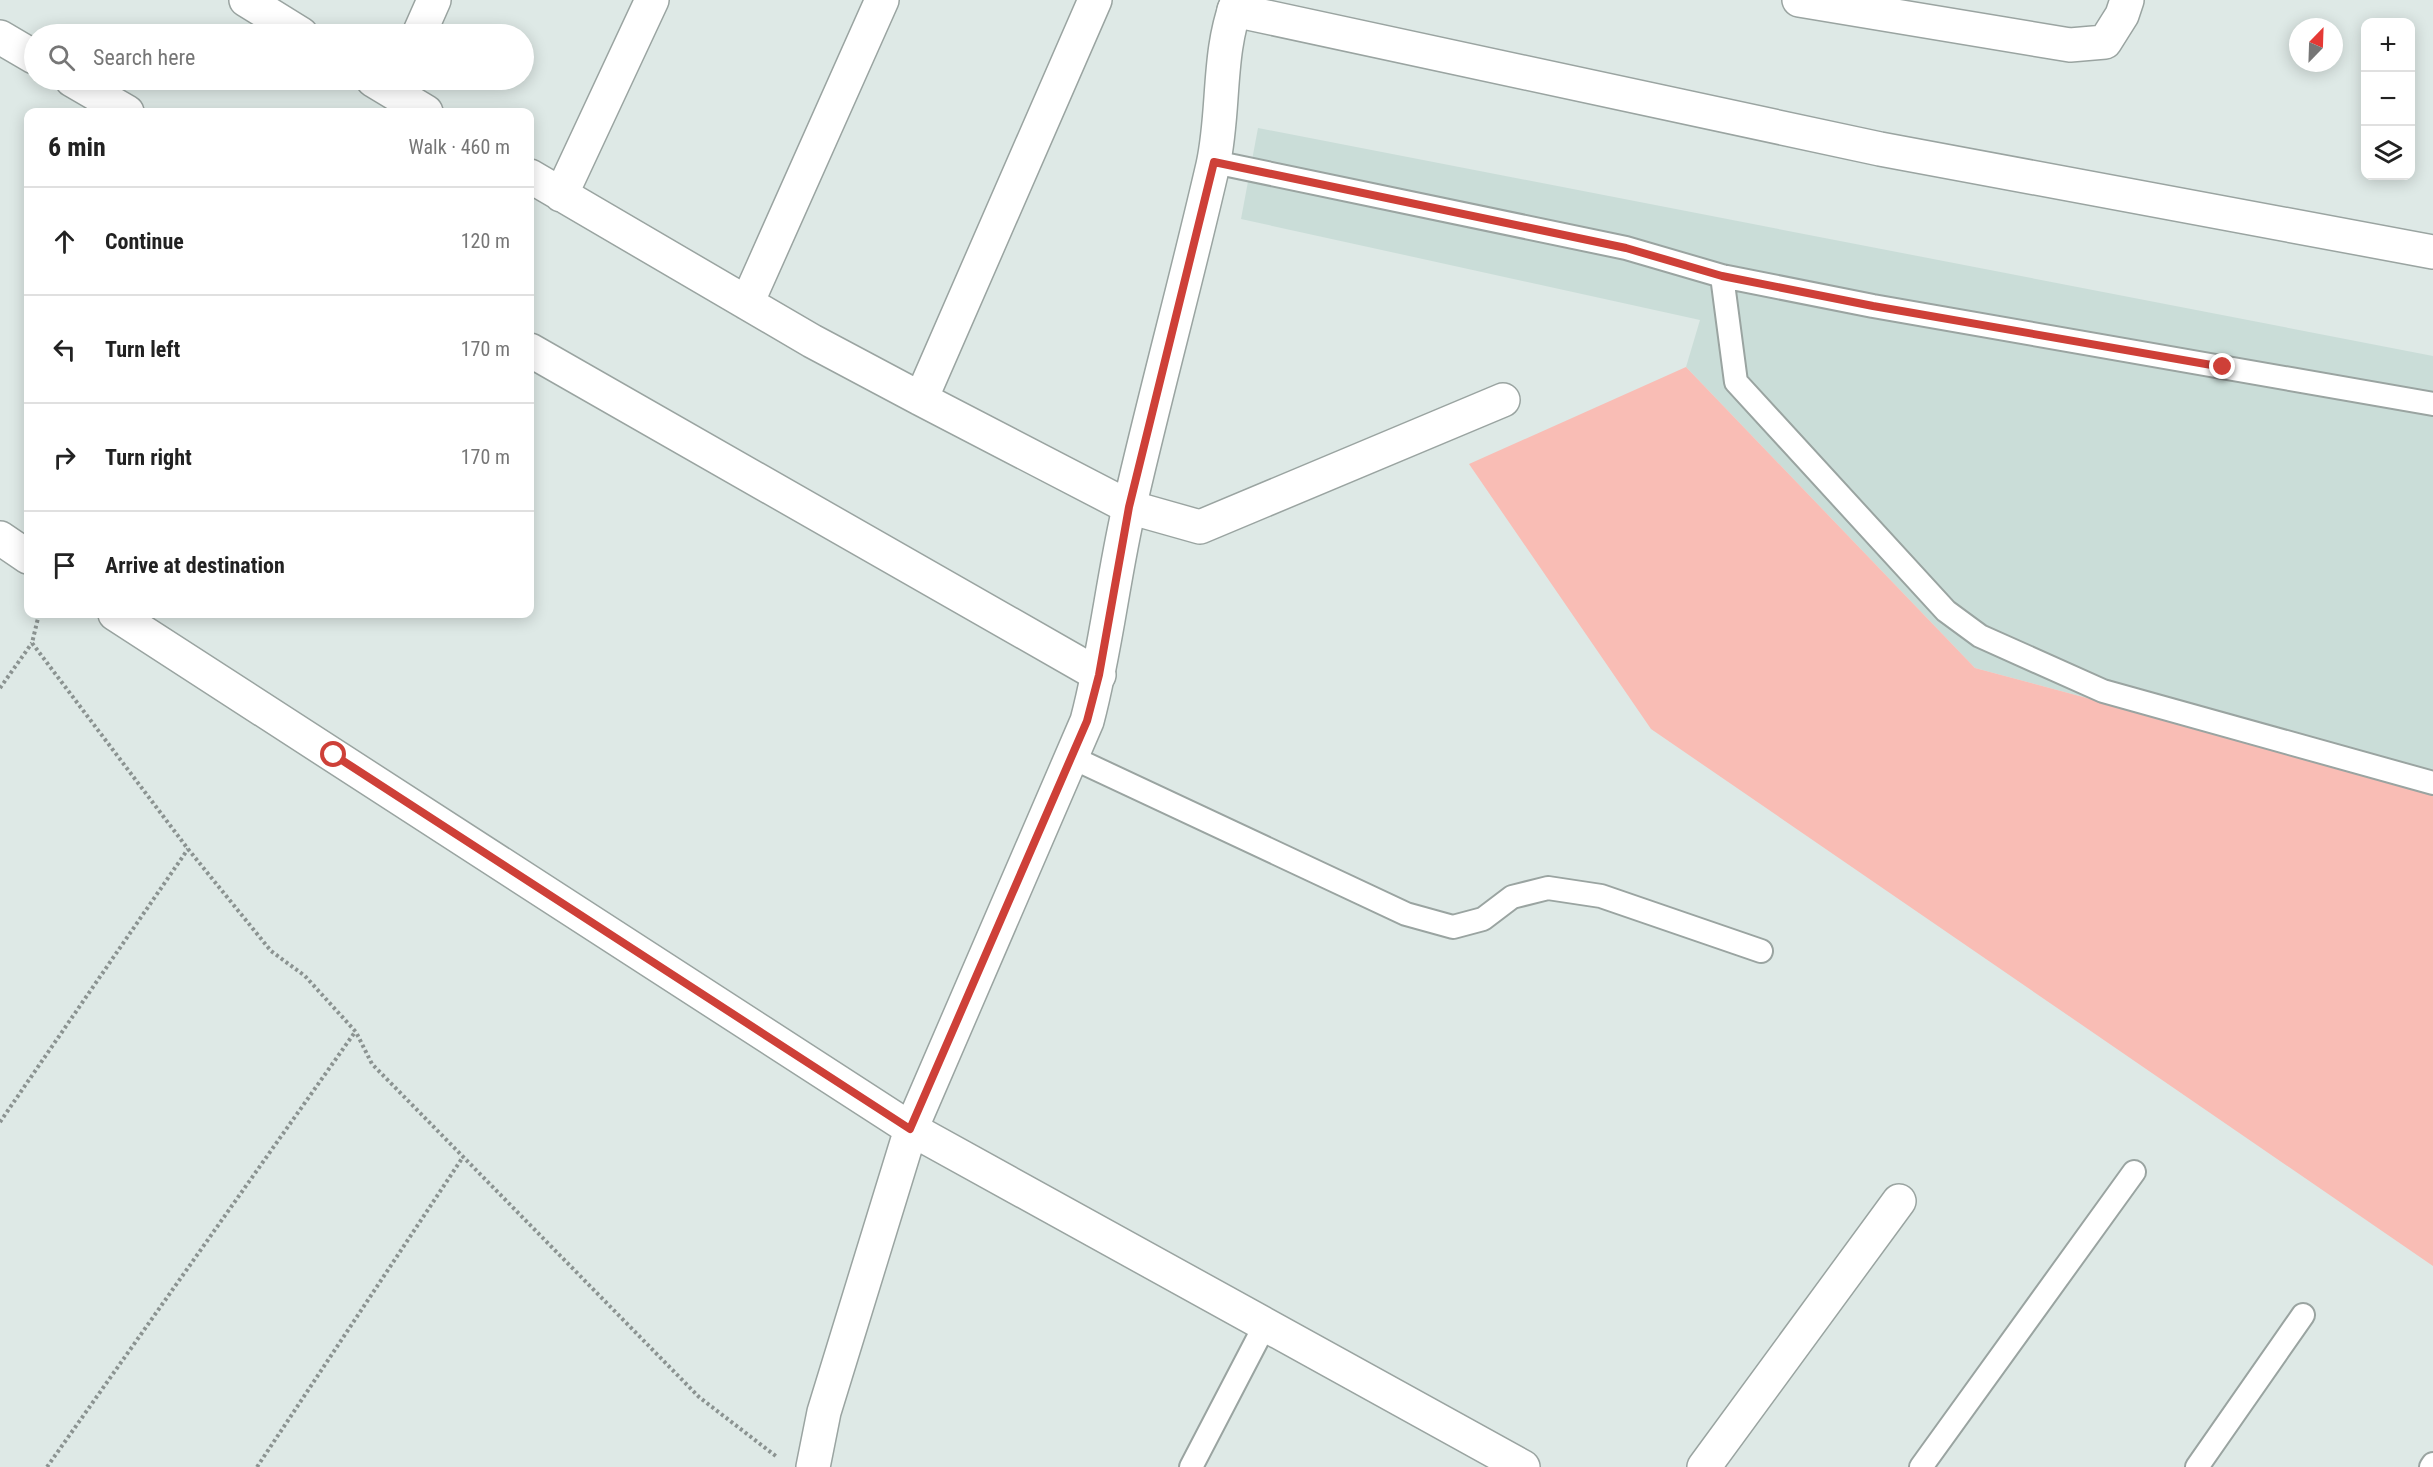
<!DOCTYPE html>
<html lang="en">
<head>
<meta charset="utf-8">
<style>
	:root { --surface:#fff; --page:#f6f6f6; --text:#222; --muted:#767676; --line:#e0e0e0 }
	body { margin:0; font-family:"Roboto Condensed",sans-serif; background:var(--page); color:var(--text) }
	.controls { position:absolute; right:18px; top:18px; display:grid; overflow:hidden; border-radius:12px; box-shadow:0 3px 15px #0003 }
	.controls button { width:54px; height:54px; display:grid; place-items:center; padding:0; border:0; border-bottom:2px solid var(--line); background:var(--surface); color:var(--text); font:30px sans-serif }
	.compass { position:absolute; left:2289px; top:18px; width:54px; height:54px; border-radius:50%; background:var(--surface); box-shadow:0 3px 15px #0003; rotate:23deg }
	.stop { position:absolute; width:18px; height:18px; margin:-14px; border:4px solid #ce4038; border-radius:50%; background:#fff }
	.stop.end { background:#ce4038; border-color:#fff; box-shadow:0 2px 6px #0008 }
	.list { margin:0; padding:0; list-style:none }
	h2 { display:flex; justify-content:space-between; align-items:center; height:78px; margin:0; padding:0 24px; font-size:26px }
	h2 small { font-size:20px; font-weight:400; color:var(--muted) }
	.list li { display:grid; grid-template-columns:39px 1fr auto; gap:18px; align-items:center; box-sizing:border-box; height:108px; padding:0 24px; border-top:2px solid var(--line) }
	.list b { display:block; font-size:22px; white-space:nowrap }
	.list em { font-size:20px; font-style:normal; color:var(--muted) }
	.icon { flex:none; width:33px; height:33px; fill:none; stroke:currentColor; stroke-width:2; stroke-linecap:round; stroke-linejoin:round }
	.map { position:relative; flex:none; width:2433px; height:1467px; overflow:hidden }
	.search { position:absolute; background:var(--surface); box-shadow:0 3px 15px #0003; left:24px; top:24px; width:510px; height:66px; display:flex; align-items:center; gap:15px; box-sizing:border-box; padding:0 21px; border-radius:33px; color:var(--muted); font-size:22px }
	.panel { position:absolute; background:var(--surface); box-shadow:0 3px 15px #0003; left:24px; top:108px; width:510px; height:510px; border-radius:12px }
	.map>svg:first-child { display:block }
	.built { fill:#caddd8 }
	.grass { fill:#f9bdb5 }
	.lines { fill:none; stroke-linecap:round; stroke-linejoin:round }
	.service-casing { stroke:#9aa4a1; stroke-width:26 }
	.minor-casing { stroke:#9aa4a1; stroke-width:36 }
	.tertiary-casing { stroke:#9aa4a1; stroke-width:36 }
	.path { stroke:#8b9391; stroke-width:4; stroke-dasharray:3 3; stroke-linecap:butt }
	.service { stroke:#fff; stroke-width:22 }
	.minor { stroke:#fff; stroke-width:33 }
	.tertiary { stroke:#fff; stroke-width:33 }
	.route { stroke:#ce4038; stroke-width:8 }
</style>
</head>
<body>
<div class="map">
<svg width="2433" height="1467" viewBox="0 0 2433 1467">
	<rect width="100%" height="100%" fill="#dee9e6"/>
	<path class="built" d="M1258 128 2433 356V791L1975 668 1686 367 1700 320 1241 219Z"/>
	<path class="grass" d="M1686 367 1975 668 2433 791V1266L1651 729 1469 464Z"/>
	<g class="lines">
		<defs>
			<path id="service" d="M1214 162 1626 248 1722 276 1873 306 2433 404
				M1722 276 1736 382 1946 611 1980 636 2103 691 2433 783
				M1071 757 1406 914 1453 927 1483 919 1512 897 1548 888 1601 896 1761 951
				M1191 1467 1265 1325
				M1921 1467 2134 1172
				M2197 1467 2303 1315
				M2431 1467 2433 1464"/>
			<path id="minor" d="M246 0 301 34
				M1799 0 2070 45 2105 42 2122 15 2127 0
				M1234 10 1880 149 2433 252
				M419 34 434 0
				M0 37 34 57
				M72 80 127 112
				M373 80 426 112
				M530 176 812 341 921 399 1129 507 1200 527 1503 400
				M561 195 652 0
				M747 303 882 0
				M530 350 1099 675
				M921 399 1095 0
				M1704 1467 1899 1201"/>
			<path id="tertiary" d="M0 538 28 557
				M115 614 911 1129 1523 1467
				M813 1467 824 1412 911 1129 1087 721C1106 650 1113 576 1130 504 1156 391 1187 278 1213 165 1225 111 1217 52 1238 0"/>
		</defs>
		<use href="#service" class="service-casing"/>
		<use href="#minor" class="minor-casing"/>
		<use href="#tertiary" class="tertiary-casing"/>
		<path class="path" d="M39 614 32 643 188 849 271 951 305 976 356 1032 372 1064 699 1397 777 1457
			M0 688 32 643
			M0 1122 188 849
			M47 1467 355 1032
			M257 1467 463 1157"/>
		<use href="#service" class="service"/>
		<use href="#minor" class="minor"/>
		<use href="#tertiary" class="tertiary"/>
	</g>
	<g class="lines">
		<path class="route" d="M334 755 910 1129 1087 721 1099 675 1129 507 1214 162 1626 248 1722 276 1873 306 2223 367"/>
	</g>
</svg>
<div class="controls">
<button>+</button>
<button>−</button>
<button><svg class="icon" aria-label="layers" viewBox="0 0 24 24"><path d="M12 4l9 5-9 5-9-5zM3 14l9 5 9-5"/></svg></button>
</div>
<svg class="compass" viewBox="-18 -18 36 36"><path d="M0-13l5 13h-10z" fill="#e53935"/><path d="M0 13l5-13h-10z" fill="#767676"/></svg>
<div class="stop" style="left:334px;top:755px"></div>
<div class="stop end" style="left:2223px;top:367px"></div>
<div class="search"><svg class="icon" aria-label="search" viewBox="0 0 24 24"><circle cx="10" cy="10" r="6"/><path d="M15 15l6 6"/></svg>Search here</div>
<section class="panel">
<h2>6 min<small>Walk · 460 m</small></h2>
<ul class="list">
<li><svg class="icon" aria-label="ahead" viewBox="0 0 24 24"><path d="M12 20V5M6 11l6-6 6 6"/></svg><div><b>Continue</b></div><em>120 m</em></li>
<li><svg class="icon" aria-label="left" viewBox="0 0 24 24"><path d="M17 20v-9H6M10 6l-5 5 5 5"/></svg><div><b>Turn left</b></div><em>170 m</em></li>
<li><svg class="icon" aria-label="right" viewBox="0 0 24 24"><path d="M7 20v-9h11M14 6l5 5-5 5"/></svg><div><b>Turn right</b></div><em>170 m</em></li>
<li><svg class="icon" aria-label="arrive" viewBox="0 0 24 24"><path d="M6 21V4h12l-3 4 3 4H6"/></svg><div><b>Arrive at destination</b></div></li>
</ul>
</section>
</div>
</body>
</html>
